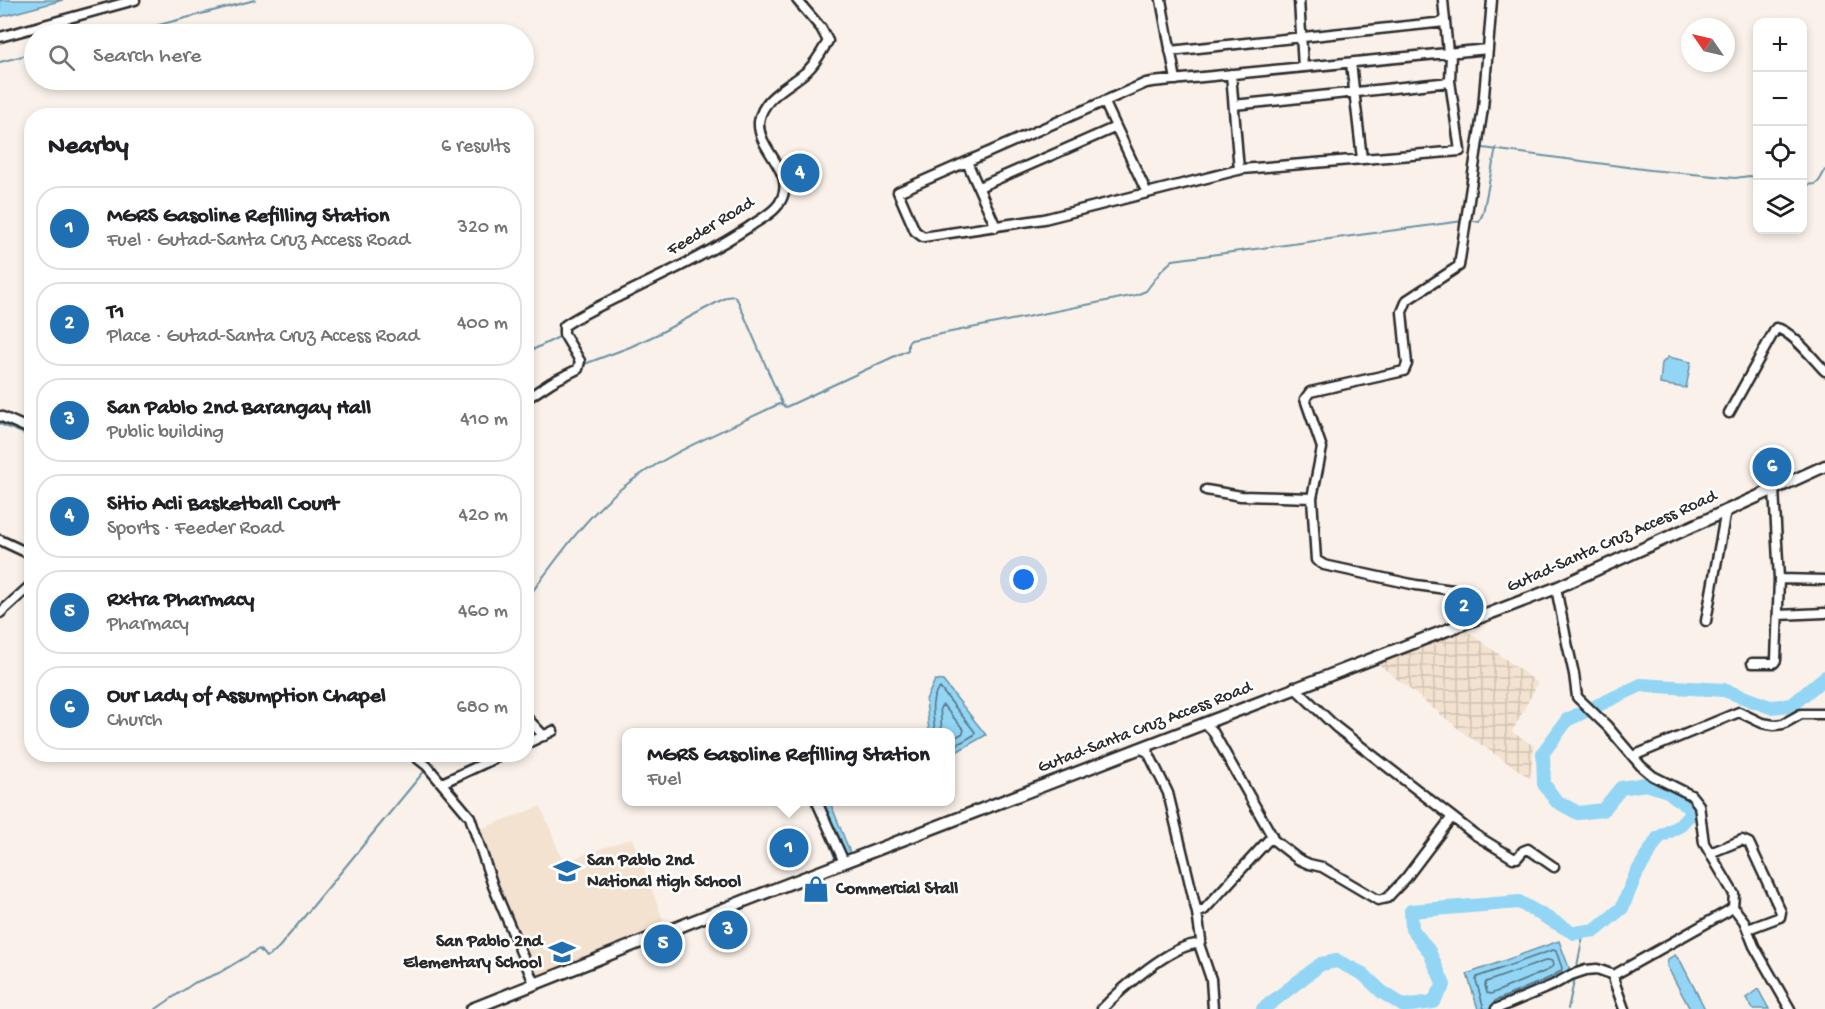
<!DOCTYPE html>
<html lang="en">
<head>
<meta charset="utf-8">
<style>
	:root { --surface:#fff; --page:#f6f6f6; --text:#202124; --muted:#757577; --line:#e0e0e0; --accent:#1f6fb2 }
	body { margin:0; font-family:"Gochi Hand",sans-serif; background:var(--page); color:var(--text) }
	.controls { position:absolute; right:18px; top:18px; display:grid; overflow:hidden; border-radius:12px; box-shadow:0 3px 9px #0003 }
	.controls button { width:54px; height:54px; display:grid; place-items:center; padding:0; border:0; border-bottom:2px solid var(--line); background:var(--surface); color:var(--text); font:30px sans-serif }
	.compass { position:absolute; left:1681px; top:18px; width:54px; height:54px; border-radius:50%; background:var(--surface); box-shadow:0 3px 9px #0003; rotate:304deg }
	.you { position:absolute; left:1024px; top:580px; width:21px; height:21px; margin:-15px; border:4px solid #fff; border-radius:50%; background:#1a73e8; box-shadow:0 0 0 9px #1a73e833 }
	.badge { display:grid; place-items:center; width:39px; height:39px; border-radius:50%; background:var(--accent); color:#fff; font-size:20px; font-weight:700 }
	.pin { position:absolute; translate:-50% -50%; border:3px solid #fff; box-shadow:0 2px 6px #0006 }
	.popup { position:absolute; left:622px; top:728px; width:333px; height:78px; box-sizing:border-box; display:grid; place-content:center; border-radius:12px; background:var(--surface); filter:drop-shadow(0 2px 4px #0005); font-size:20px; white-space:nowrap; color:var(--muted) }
	.popup b { font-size:22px; color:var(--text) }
	.popup::after { content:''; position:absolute; left:50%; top:100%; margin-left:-12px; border:12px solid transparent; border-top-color:var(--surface) }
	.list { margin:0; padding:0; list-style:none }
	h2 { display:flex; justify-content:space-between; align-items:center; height:78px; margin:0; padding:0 24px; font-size:26px }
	h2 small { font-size:20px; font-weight:400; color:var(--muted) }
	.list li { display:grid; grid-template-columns:39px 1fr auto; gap:18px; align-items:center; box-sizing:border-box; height:84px; margin:0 12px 12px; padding:0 12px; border:2px solid var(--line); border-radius:24px }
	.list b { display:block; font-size:22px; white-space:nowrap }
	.list p { margin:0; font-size:20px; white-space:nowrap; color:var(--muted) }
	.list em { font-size:20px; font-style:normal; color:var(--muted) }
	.icon { flex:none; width:33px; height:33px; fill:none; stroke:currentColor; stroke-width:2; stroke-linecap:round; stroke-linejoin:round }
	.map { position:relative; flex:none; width:1825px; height:1009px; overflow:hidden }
	.search { position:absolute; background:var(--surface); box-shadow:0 3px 9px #0003; left:24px; top:24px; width:510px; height:66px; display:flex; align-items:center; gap:15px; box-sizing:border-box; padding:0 21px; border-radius:33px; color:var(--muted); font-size:22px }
	.panel { position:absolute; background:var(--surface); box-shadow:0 3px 9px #0003; left:24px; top:108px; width:510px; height:654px; border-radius:24px }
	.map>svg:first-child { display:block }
	.built { fill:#f3e2d0 }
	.industrial { fill:url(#industrial-grid) }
	.water { fill:#93d5f5; stroke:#6991a4; stroke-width:1.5 }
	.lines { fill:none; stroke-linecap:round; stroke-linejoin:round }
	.shore { stroke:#556f7c; stroke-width:1.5 }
	.stream { stroke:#6991a4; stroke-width:2 }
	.river { stroke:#93d5f5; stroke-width:14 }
	.minor-casing { stroke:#2b2b2b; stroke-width:13 }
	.major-casing { stroke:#2b2b2b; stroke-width:15 }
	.minor { stroke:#fff; stroke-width:8 }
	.major { stroke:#fff; stroke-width:10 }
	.labels { text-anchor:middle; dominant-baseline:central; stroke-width:5; stroke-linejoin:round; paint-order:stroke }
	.street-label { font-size:18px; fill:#2b2b2b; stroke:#fff }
	.poi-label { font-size:18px; font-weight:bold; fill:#2b2b2b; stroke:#fff; text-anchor:start }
</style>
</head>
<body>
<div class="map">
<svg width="1825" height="1009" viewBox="0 0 1825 1009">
	<defs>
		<pattern id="industrial-grid" width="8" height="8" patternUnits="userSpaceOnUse" patternTransform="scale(1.5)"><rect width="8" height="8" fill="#f3e2d0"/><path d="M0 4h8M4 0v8" fill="none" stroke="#d0c2b3"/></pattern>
	</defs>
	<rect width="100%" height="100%" fill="#faf2ea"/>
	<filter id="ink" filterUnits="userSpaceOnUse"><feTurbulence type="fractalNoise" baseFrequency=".0167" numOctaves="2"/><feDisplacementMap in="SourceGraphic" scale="12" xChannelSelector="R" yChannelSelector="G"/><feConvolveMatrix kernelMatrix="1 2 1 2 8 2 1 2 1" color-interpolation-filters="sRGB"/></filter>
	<g filter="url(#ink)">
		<path class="built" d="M541 806 563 862 632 838 666 927 534 978 475 831Z"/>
		<path class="industrial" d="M1463 628 1538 683 1512 732 1534 746 1530 778 1465 734 1376 662Z"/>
		<path class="water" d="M0 0H63L0 17Z
			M1668 357 1691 362 1686 388 1660 384 1662 363Z
			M935 680 943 681 986 735 951 755V732H929L926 700Z
			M830 802 851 855 836 861 816 809Z
			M1559 941 1571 973 1491 1009H1478L1467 974Z
			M1675 955 1681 962 1705 1009H1690L1667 966 1668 959Z
			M1758 989 1769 1009H1753L1746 998Z"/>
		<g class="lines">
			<path class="shore" d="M935 732C934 718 928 699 940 688L975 732 974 735 951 748
				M942 732 940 708 943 705 964 730 963 733 951 740
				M1548 960 1552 961 1553 966 1546 971 1491 994 1487 993 1485 985 1486 982Z
				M1484 1009 1476 980 1477 977 1553 950 1556 951 1562 968 1561 971 1549 978 1495 1001 1491 1007"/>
			<path class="stream" d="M124 34 255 0
				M0 62 34 53
				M1483 148 1650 170 1735 178 1749 176 1758 177
				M1802 184C1819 186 1818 184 1825 170
				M1469 220 1479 222 1483 213 1496 148
				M526 353 559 337 563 340
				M582 365 630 347 658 334 727 297 734 296 738 301 783 406
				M0 424 32 437
				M526 600C554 563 582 521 618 491 665 453 725 430 779 404L786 407 908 350V343L911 340 1136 295 1146 291 1162 270 1173 260 1463 221
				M428 764 433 754
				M1576 971 1584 931
				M156 1009 194 983 219 973 259 949 266 957 275 952 426 769
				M1568 1009 1575 977"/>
			<path class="river" d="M1592 708 1641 685 1724 690 1770 707 1792 705 1825 677
				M1263 1009 1321 964 1337 961 1363 974 1382 992 1404 1006 1433 1002 1444 985 1429 951 1412 929 1411 911 1519 902 1574 933 1596 930 1622 908 1636 874 1658 838 1679 826 1693 811 1668 791 1646 784 1621 788 1603 810 1578 813 1556 801 1544 784 1543 753 1567 720 1586 711"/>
			<defs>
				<path id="minor" d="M1161 0 1176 80
					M1299 0 1303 67
					M1443 0 1448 53
					M0 37 135 0
					M1170 51 1445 22
					M1451 53 1450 81 1460 151 1242 169 1044 219 923 237 915 231 898 192 1146 83 1152 82 1488 49
					M1351 63 1362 159
					M1231 74 1239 170
					M1104 101 1147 193
					M1234 105 1450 82
					M967 162 996 227
					M979 187 1116 127
					M526 399 552 382 578 369 580 361 564 334V326C581 314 602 305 620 296 664 274 708 254 749 227 759 220 775 212 780 202 798 172 757 151 759 122 762 97 790 86 807 71 816 63 822 51 828 41L821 28 797 0
					M1729 413 1776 328C1791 330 1814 360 1825 371
					M0 416 32 430
					M1206 490 1241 496 1312 498
					M0 540 32 555
					M1779 579 1825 580
					M1556 588 1567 643 1574 674 1577 697 1607 726 1641 766 1653 776 1691 795 1699 805 1704 843 1734 894 1733 907 1728 911 1614 975V981L1624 1009
					M0 613 32 584
					M1778 615 1825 613
					M1706 621 1726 510
					M1463 623 1460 595 1453 590 1416 585 1324 565 1316 560 1312 498 1322 448 1305 399 1310 392 1404 371 1407 364 1402 312 1407 300 1459 266 1483 108 1492 0
					M1752 663H1774L1776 660 1779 579 1774 489
					M1294 687 1336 727 1474 834 1513 858H1517L1523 851 1528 849 1554 867
					M526 717 544 736
					M526 744 553 731
					M1139 748 1148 752 1168 793 1197 913 1201 940 1199 944 1211 979 1213 1009
					M412 754 427 766 470 817 493 886 534 983
					M1633 756 1739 712 1762 723 1774 725 1783 724 1801 714H1825
					M442 783 504 754
					M817 802 844 862
					M1271 838 1298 859 1309 864 1322 867 1378 900 1387 898 1406 878 1452 817
					M1710 853 1742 840 1749 843 1781 912 1780 917 1748 929
					M1733 907 1744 921 1754 946 1790 1009
					M1197 913 1204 910 1272 836 1212 730 1204 723
					M1102 1009C1120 990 1173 943 1199 944
					M1496 1009 1553 985 1571 975 1586 970 1597 969 1614 975"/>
				<path id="major" d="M472 1009 749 899 1556 588 1825 466"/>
			</defs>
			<use href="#minor" class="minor-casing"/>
			<use href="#major" class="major-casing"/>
			<use href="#minor" class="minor"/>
			<use href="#major" class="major"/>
		</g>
	</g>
	<defs>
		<symbol id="school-bare" viewBox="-9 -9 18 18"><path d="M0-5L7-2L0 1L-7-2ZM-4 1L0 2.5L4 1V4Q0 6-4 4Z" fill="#1f6fb2" stroke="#fff" stroke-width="2.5" paint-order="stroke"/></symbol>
		<symbol id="shop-bare" viewBox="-9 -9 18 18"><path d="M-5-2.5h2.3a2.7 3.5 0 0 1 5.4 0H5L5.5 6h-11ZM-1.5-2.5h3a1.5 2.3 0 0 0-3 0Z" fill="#1f6fb2" stroke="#fff" stroke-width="2.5" paint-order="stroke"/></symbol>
	</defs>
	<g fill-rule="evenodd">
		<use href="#school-bare" x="548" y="852" width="38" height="38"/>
		<use href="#shop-bare" x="797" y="870" width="38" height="38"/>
		<use href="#school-bare" x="543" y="933" width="38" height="38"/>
	</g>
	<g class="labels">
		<g class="street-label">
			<text transform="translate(711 227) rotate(-31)">Feeder Road</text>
			<text transform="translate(1612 542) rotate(-24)">Gutad-Santa Cruz Access Road</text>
			<text transform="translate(1145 728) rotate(-21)">Gutad-Santa Cruz Access Road</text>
		</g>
		<g class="poi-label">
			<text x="587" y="861">San Pablo 2nd<tspan x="587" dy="21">National High School</tspan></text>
			<text x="836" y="889">Commercial Stall</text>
			<text x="542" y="942" text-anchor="end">San Pablo 2nd<tspan x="542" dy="21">Elementary School</tspan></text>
		</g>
	</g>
</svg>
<div class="controls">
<button>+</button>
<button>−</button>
<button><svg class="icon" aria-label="locate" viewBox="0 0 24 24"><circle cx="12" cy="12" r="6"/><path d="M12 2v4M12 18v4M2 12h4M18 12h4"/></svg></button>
<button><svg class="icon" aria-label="layers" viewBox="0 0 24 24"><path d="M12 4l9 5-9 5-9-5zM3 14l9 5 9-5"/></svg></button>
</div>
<svg class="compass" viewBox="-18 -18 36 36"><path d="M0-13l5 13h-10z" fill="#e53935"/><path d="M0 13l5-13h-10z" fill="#757577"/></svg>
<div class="you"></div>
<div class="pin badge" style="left:789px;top:848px">1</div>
<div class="popup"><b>MGRS Gasoline Refilling Station</b>Fuel</div>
<div class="pin badge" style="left:1464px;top:607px">2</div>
<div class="pin badge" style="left:728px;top:930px">3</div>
<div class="pin badge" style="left:800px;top:173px">4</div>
<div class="pin badge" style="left:663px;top:944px">5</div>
<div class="pin badge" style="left:1772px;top:467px">6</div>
<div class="search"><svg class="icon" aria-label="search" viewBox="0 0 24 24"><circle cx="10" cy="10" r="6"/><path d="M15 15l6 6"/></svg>Search here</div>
<section class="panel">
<h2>Nearby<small>6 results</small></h2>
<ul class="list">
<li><span class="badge">1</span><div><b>MGRS Gasoline Refilling Station</b><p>Fuel · Gutad-Santa Cruz Access Road</p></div><em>320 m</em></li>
<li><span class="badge">2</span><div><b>T1</b><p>Place · Gutad-Santa Cruz Access Road</p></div><em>400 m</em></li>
<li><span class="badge">3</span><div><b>San Pablo 2nd Barangay Hall</b><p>Public building</p></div><em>410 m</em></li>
<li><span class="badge">4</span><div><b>Sitio Acli Basketball Court</b><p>Sports · Feeder Road</p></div><em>420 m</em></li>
<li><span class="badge">5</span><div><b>Rxtra Pharmacy</b><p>Pharmacy</p></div><em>460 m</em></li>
<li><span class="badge">6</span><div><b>Our Lady of Assumption Chapel</b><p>Church</p></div><em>680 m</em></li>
</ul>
</section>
</div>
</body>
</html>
